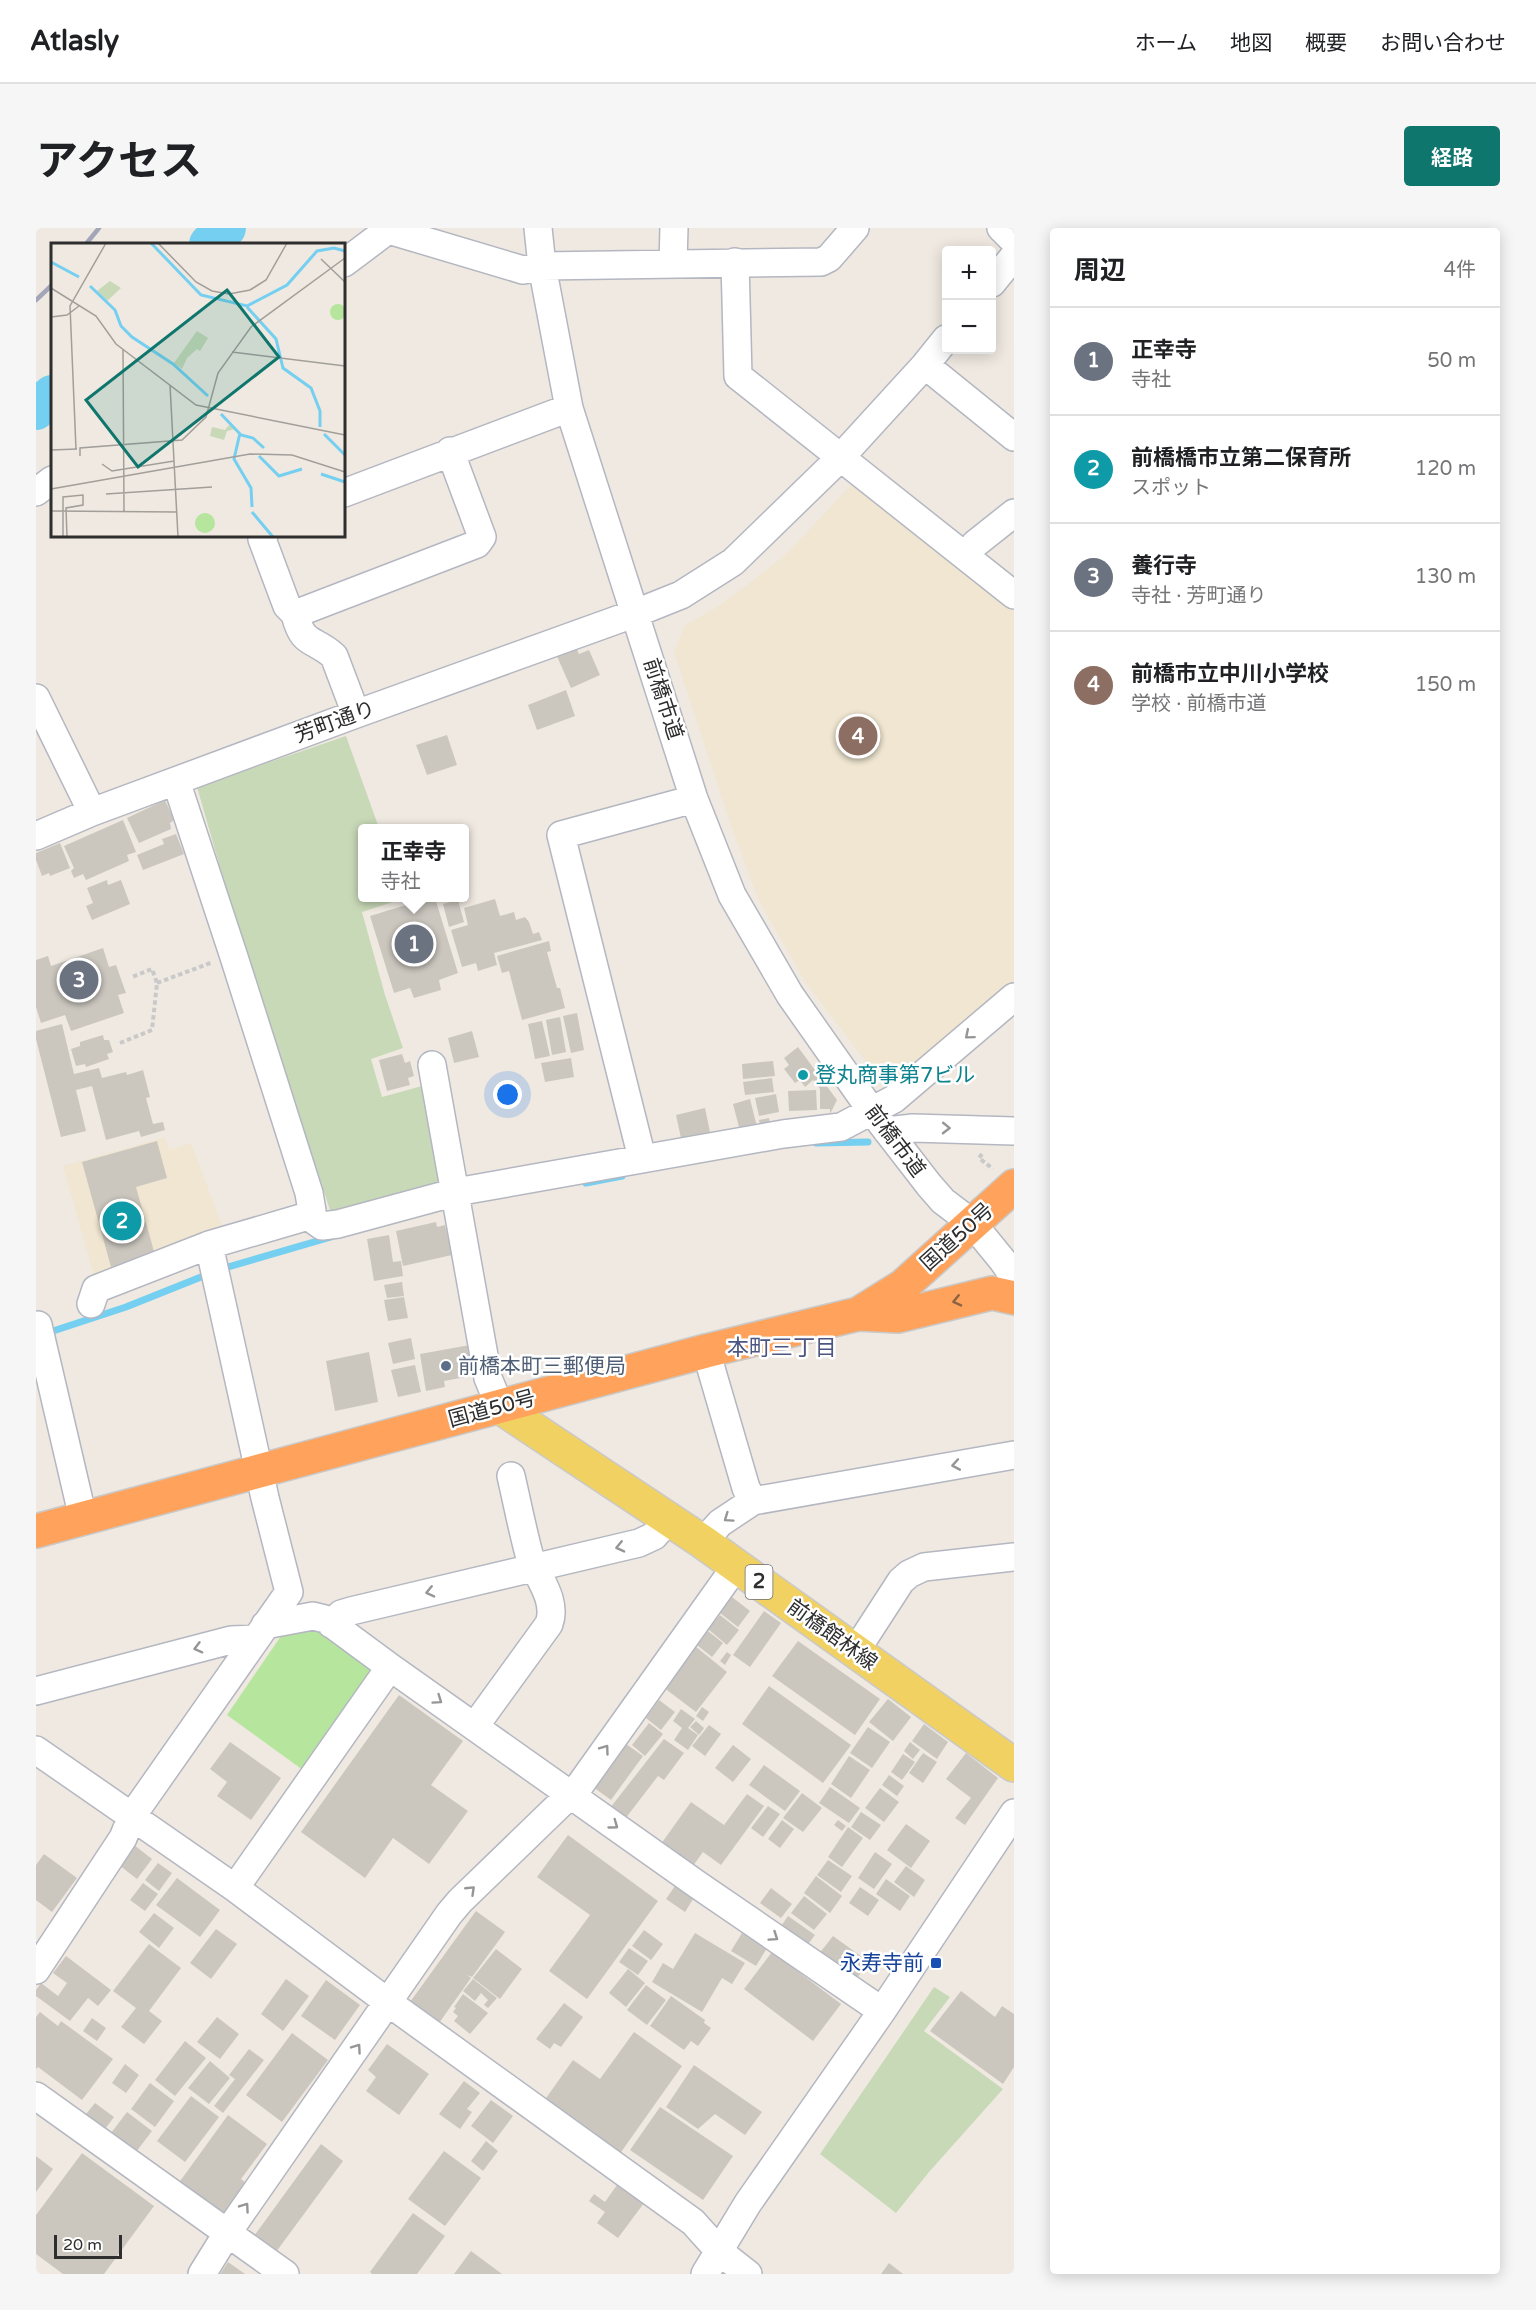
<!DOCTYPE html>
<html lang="ja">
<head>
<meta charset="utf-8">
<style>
	:root { --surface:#fff; --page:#f6f6f6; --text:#202124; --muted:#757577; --line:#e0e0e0; --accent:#0f766e }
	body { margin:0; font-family:"Varela Round","Noto Sans JP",sans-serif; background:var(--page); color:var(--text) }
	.controls { position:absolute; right:18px; top:18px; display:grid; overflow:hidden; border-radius:6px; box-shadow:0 3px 15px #0003 }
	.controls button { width:54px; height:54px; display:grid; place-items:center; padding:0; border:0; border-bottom:2px solid var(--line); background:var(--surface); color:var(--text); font:30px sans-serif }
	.scale { position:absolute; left:18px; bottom:15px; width:68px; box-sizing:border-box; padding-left:6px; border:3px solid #2e2e2e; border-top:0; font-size:16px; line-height:21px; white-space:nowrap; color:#2e2e2e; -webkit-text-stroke:4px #fff; paint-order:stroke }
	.you { position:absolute; left:472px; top:867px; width:21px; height:21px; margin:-15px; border:4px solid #fff; border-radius:50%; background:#1a73e8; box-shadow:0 0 0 9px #1a73e833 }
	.badge { display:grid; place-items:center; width:39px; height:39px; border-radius:50%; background:var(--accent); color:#fff; font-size:20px; font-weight:700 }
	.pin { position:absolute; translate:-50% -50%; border:3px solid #fff; box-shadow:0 2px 6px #0006 }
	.popup { position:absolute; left:322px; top:596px; width:111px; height:78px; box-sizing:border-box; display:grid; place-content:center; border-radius:6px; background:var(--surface); filter:drop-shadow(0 2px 4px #0005); font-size:20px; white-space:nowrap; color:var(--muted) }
	.popup b { font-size:22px; color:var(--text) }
	.popup::after { content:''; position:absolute; left:50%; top:100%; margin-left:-12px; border:12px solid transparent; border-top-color:var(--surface) }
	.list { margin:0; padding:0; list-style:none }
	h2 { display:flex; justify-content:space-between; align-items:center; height:78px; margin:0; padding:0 24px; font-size:26px }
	h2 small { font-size:20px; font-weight:400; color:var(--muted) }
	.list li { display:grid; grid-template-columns:39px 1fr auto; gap:18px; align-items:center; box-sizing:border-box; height:108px; padding:0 24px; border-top:2px solid var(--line) }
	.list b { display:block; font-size:22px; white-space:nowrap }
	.list p { margin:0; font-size:20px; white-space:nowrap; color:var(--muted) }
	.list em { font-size:20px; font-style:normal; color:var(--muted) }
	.map { position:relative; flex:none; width:978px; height:2046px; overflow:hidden; border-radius:6px }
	header { display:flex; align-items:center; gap:36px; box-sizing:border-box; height:84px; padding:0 30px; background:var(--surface); border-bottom:2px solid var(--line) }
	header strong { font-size:28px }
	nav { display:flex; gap:33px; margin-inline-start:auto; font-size:21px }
	.intro { display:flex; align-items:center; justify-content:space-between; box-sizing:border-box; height:144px; padding:0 36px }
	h1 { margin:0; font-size:42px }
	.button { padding:15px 27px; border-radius:6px; background:var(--accent); color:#fff; font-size:21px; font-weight:700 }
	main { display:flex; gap:36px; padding:0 36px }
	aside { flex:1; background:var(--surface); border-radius:6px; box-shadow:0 3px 15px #0003 }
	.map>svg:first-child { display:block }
	.education { fill:#f0e6d1 }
	.green { fill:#b6e59e }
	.cemetery { fill:#c8d9b8 }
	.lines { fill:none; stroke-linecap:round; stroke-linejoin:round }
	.stream { stroke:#75cff0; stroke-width:7 }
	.river { stroke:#75cff0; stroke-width:40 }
	.building { fill:#cbc7bf }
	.minor-casing { stroke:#b4b7c1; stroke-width:30 }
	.major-casing { stroke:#c9c9c9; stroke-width:36 }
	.highway-casing { stroke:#c9c9c9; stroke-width:36 }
	.path { stroke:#c9c9c9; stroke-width:4; stroke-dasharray:4.5 3; stroke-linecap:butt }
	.minor { stroke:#fff; stroke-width:27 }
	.major { stroke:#f2d163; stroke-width:33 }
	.highway { stroke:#ffa35c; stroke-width:33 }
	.rail { stroke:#a3a6b8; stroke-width:4.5 }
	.oneway { stroke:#969696 }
	.oneway2 { stroke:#8c6343 }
	.culture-dot { fill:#0f9aa8; stroke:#fff; stroke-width:2 }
	.service-dot { fill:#5c6f8a; stroke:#fff; stroke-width:2 }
	.transit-dot { fill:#1a4fb4; stroke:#fff; stroke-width:2 }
	.labels { text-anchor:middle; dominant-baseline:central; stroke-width:5; stroke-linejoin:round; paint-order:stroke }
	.shield { fill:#fff; stroke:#6d6d6d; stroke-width:1.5 }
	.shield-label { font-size:20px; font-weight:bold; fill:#2e2e2e }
	.street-label { font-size:21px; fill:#2e2e2e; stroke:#fff }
	.culture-label { font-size:21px; fill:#0d838f; stroke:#fff; text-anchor:start }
	.service-label { font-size:21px; fill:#4e5e75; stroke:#fff; text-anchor:start }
	.transit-label { font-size:21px; fill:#164399; stroke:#fff; text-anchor:end }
	.neighbourhood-label { font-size:22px; fill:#4d5680; stroke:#fff }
	.inset-river { fill:none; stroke:#75cff0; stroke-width:3 }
	.inset-road { fill:none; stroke:#a29e99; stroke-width:1.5 }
	.view { fill:#0f766e; fill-opacity:0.15; stroke:#0f766e; stroke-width:3 }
	.inset-edge { fill:none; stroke:#2e2e2e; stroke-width:3 }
</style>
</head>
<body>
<header>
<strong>Atlasly</strong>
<nav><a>ホーム</a><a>地図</a><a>概要</a><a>お問い合わせ</a></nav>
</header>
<div class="intro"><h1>アクセス</h1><a class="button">経路</a></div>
<main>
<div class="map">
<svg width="978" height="2046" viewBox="0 0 978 2046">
	<rect width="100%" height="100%" fill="#efe9e1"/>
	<path class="education" d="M820 252 978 382V759L854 865 770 755 722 671 693 592 638 424 649 397 680 380 727 345 754 322Z
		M129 909 133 922 155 915 189 1005 60 1055 27 938Z"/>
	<path class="green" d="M287 1399 341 1447 271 1545 191 1487 245 1408Z"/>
	<path class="cemetery" d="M310 508 343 600H327V670H369L326 684 349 767 367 820 335 831 346 869 386 858 408 952 403 965 297 991 209 726 161 559Z
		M898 1759 914 1769 888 1803 967 1861 893 1944 860 1985 784 1926Z"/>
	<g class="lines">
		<path class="stream" d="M780 915 832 914
			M550 955 586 948
			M185 1041 295 1009
			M11 1105 90 1079 175 1045"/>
		<path class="river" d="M173 16 190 0
			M0 182 16 167"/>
	</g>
	<path class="building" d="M539 417 543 426 553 422 564 447 535 460 520 426Z
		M530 462 539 488 501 502 492 477Z
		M411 507 421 537 391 547 380 517Z
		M129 572 138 592 134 595 135 601 103 615 91 590Z
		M87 592 100 624 91 627 93 633 50 652 47 646 38 650 35 643 38 640 28 618Z
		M140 606 148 626 107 642 101 627 128 616 126 611Z
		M24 615 34 640 14 648 13 645 6 648 0 632V625Z
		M71 652 72 657 85 652 94 676 56 692 50 678 57 675 51 660Z
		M393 670H399L422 745 403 752 405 762 378 770 374 760 358 765 334 688Z
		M459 671 464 688 478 684 480 692 489 689 493 694 497 706 503 704 506 712 458 725 461 737 442 743 440 735 426 739 415 702 432 697 428 680Z
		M422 672 428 694 413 699 407 676Z
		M513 713 515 723 511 724 521 760H524L529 780 486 792 473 743 466 745 461 728Z
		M67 720 73 739 80 737 90 765 82 767 88 785 35 803 29 787 5 795 0 779V732L12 728 15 738Z
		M541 785 548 822 535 825 527 788Z
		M524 789 530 824 516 827 510 792Z
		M506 793 514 828 499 831 492 796Z
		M26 796 38 846 63 840 66 850 90 844 91 847 107 842 114 869 110 870 117 896 127 894 129 902 105 909 103 903 70 912 56 858 40 862 50 903 25 909 0 811V803Z
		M436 803 443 829 418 835 412 810Z
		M67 807 68 812H73L77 824 71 826 73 831 50 839 49 836 40 838 35 821 44 818V814Z
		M762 819 801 872 794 886V881H784V861L777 852 769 859 764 852 759 855 748 841 753 837 748 830Z
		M366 826 369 835 374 833 378 848 372 850 374 857 351 863 343 832Z
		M535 830 538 849 509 854 505 835Z
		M737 833 739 848 707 851 706 836Z
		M736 850 738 864 709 867 707 854Z
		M780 862 781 882 753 883 752 863Z
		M740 866 743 884 723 888 719 870Z
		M714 871 721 899 704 903 697 876Z
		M669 880 675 909 646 915 640 887Z
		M733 890 735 900 725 902 723 892Z
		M121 913 131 950 100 959 119 1027 75 1039 46 934Z
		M400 994 401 999 409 997 416 1027 367 1038 360 1003Z
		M353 1007 357 1034 365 1033 367 1048 338 1053 331 1011Z
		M366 1054 368 1068 351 1070 348 1057Z
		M368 1069 372 1090 352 1093 348 1072Z
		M375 1110 379 1131 357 1136 352 1115Z
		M434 1117 439 1141 429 1143 430 1149 408 1153 409 1159 390 1163 384 1126Z
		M333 1124 342 1174 299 1183 290 1133Z
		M379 1137 385 1164 362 1169 355 1142Z
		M696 1369 714 1383 702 1399 684 1385Z
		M728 1383 745 1395 714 1439 697 1427Z
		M684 1387 703 1402 691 1417 672 1401Z
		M672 1403 687 1415 676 1429 661 1417Z
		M762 1413 844 1471 819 1507 736 1448Z
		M659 1418 691 1444 660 1484 627 1459Z
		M691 1424 695 1427 689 1437 684 1433Z
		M733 1458 815 1517 787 1555 706 1496Z
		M363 1467 427 1513 395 1557 432 1583 393 1636 357 1610 329 1650 265 1604Z
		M852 1471 875 1489 857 1513 833 1494Z
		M623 1472 639 1484 625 1502 610 1490Z
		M666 1479 673 1484 667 1493 660 1488Z
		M645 1481 659 1491 652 1500 662 1507 652 1522 638 1512 646 1500 637 1493Z
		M660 1493 668 1500 663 1507 654 1499Z
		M613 1495 627 1506 609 1528 596 1517Z
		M888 1496 912 1514 901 1531 876 1513Z
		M673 1497 685 1506 669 1528 656 1518Z
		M832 1499 854 1514 836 1540 814 1525Z
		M628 1511 648 1525 628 1552 622 1548 589 1591 574 1580Z
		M194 1514 245 1550 215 1592 181 1568 191 1554 174 1541Z
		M874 1514 884 1522 877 1531 868 1523Z
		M590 1516 607 1528 575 1572 557 1559Z
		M697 1517 715 1531 697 1554 679 1540Z
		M887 1525 901 1534 887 1555 873 1545Z
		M930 1525 962 1550 929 1597 919 1590 935 1570 910 1551Z
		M867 1526 879 1534 866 1552 855 1544Z
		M813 1528 834 1542 815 1570 795 1556Z
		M728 1537 764 1563 749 1583 713 1557Z
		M853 1547 868 1558 861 1568 846 1557Z
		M794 1559 824 1580 813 1595 783 1575Z
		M844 1560 863 1574 848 1594 829 1580Z
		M766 1565 786 1580 767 1604 747 1590Z
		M711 1566 728 1578 685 1637 667 1624 657 1638 625 1616 655 1574 688 1597Z
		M732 1578 744 1586 727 1609 715 1600Z
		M825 1584 845 1597 834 1612 815 1599Z
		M746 1592 758 1601 744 1620 732 1611Z
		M802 1592 810 1598 806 1603 798 1597Z
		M870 1596 894 1613 875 1640 851 1622Z
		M812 1599 827 1610 806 1639 792 1629Z
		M532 1607 622 1673 551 1771 513 1743 554 1687 501 1649Z
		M98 1617 116 1631 101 1651 83 1637Z
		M839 1624 856 1636 838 1661 822 1650Z
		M8 1626 41 1650 16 1684 0 1672V1637Z
		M792 1632 816 1648 805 1664 781 1647Z
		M122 1635 136 1645 123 1663 109 1652Z
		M870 1638 889 1652 878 1669 858 1654Z
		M780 1648 806 1668 794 1685 768 1665Z
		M141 1650 184 1682 164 1709 120 1677Z
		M850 1651 874 1668 864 1683 840 1666Z
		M107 1655 122 1666 109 1683 94 1672Z
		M641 1655 659 1668 649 1684 630 1671Z
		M824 1659 843 1672 832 1688 813 1675Z
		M735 1660 756 1676 745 1690 724 1675Z
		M768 1668 791 1686 778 1702 755 1685Z
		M440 1683 469 1704 436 1749 431 1747 435 1750 403 1795 374 1774Z
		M118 1685 138 1700 123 1720 103 1704Z
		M752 1688 779 1707 767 1723 741 1704Z
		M180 1701 201 1716 175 1751 154 1735Z
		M608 1702 627 1716 615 1732 596 1718Z
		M659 1705 709 1735 696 1756 686 1750 666 1784 616 1754 627 1735 637 1741Z
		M706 1705 731 1720 720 1738 695 1723Z
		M797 1708 833 1734 815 1758 779 1731Z
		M113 1716 145 1740 113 1783 126 1793 108 1816 85 1799 100 1780 77 1763Z
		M593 1720 612 1733 602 1747 583 1734Z
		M460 1721 486 1741 464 1771 437 1750Z
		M736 1724 805 1776 777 1813 708 1761Z
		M30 1728 75 1762 62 1778 52 1770 34 1793 0 1768V1762L5 1755 22 1768 31 1755 17 1745Z
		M592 1741 609 1755 590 1779 573 1765Z
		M250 1751 273 1768 247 1803 225 1786Z
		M437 1751 461 1770 452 1780 448 1777 452 1772 445 1765 439 1773 427 1763Z
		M290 1752 324 1777 299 1812 265 1788Z
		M610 1757 630 1772 611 1797 591 1782Z
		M925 1763 959 1789 966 1778 978 1786V1839L967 1856 894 1803Z
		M427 1766 452 1785 434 1806 418 1793 422 1788 417 1784 420 1780 418 1779Z
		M635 1768 669 1792 668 1795 675 1800 662 1818 655 1813 648 1822 614 1798Z
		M528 1775 547 1789 525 1819 518 1815 514 1821 500 1811Z
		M4 1784 22 1798 25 1793 77 1831 46 1872 2 1839 0 1841V1789Z
		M181 1789 203 1806 184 1831 161 1814Z
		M56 1790 70 1800 61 1813 47 1803Z
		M598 1804 646 1838 583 1927 508 1873 537 1832 564 1851Z
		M256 1805 292 1832 246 1894 210 1867Z
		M149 1813 170 1830 139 1868 119 1852Z
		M351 1816 393 1846 363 1887 330 1863 340 1849 332 1842Z
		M213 1821 228 1832 187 1885 178 1878 199 1851 193 1847Z
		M174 1833 194 1850 173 1876 152 1860Z
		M89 1836 103 1847 90 1865 76 1855Z
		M658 1837 726 1884 709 1907 679 1886 662 1901 630 1879Z
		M428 1853 444 1865 431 1881 436 1884 424 1901 403 1886Z
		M114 1855 138 1873 119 1899 95 1881Z
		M155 1868 183 1889 149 1934 121 1913Z
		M455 1872 477 1888 457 1915 435 1898Z
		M59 1875 78 1889 66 1905 46 1891Z
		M624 1879 697 1928 667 1972 594 1922Z
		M91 1884 116 1903 97 1928 72 1909Z
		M192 1887 231 1916 205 1951 214 1958 189 1991 142 1956Z
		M450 1913 462 1923 447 1943 435 1933Z
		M285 1916 307 1933 240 2024 218 2008Z
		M408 1923 445 1950 409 1998 372 1971Z
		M46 1925 118 1978 68 2046H27L0 2026V1987Z
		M0 1928 17 1941 0 1964Z
		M581 1957 608 1975 582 2010 561 1995 569 1984 553 1973 558 1966 569 1974Z
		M377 1985 409 2008 381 2046H336L334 2044Z
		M435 2023 466 2046H418Z
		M192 2034 209 2046H184Z
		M853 2035 867 2046H845Z"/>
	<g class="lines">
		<defs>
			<path id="minor" d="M346 0 487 42 506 38 785 34 793 30 819 0
				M502 0 506 38 533 180 658 571 696 667 754 767 835 882 893 957 907 973 936 995 967 1033 978 1049
				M965 0 978 13
				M699 34 702 148 978 367
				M308 35 352 2
				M637 35 638 0
				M956 55 978 28
				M889 137 978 209
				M0 264 16 252
				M308 265 533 180
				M228 308 226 311 251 378 259 386 441 316 446 309 414 223
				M930 329 939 316 978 285
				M259 386C267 419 277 409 298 428L320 486
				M0 470 56 584
				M0 608 56 584 320 486 600 385 645 367 697 334 804 230 889 137 910 111
				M396 837 452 1150 464 1179
				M851 903 877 900 978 903
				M606 930 525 607 658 571
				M272 988 286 998 302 996 420 964 747 906 805 899 858 871 978 769
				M55 1076 60 1061 173 1017 272 988 276 983 273 965 198 729 140 553
				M2 1097 47 1290
				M670 1123 710 1260 717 1273
				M667 1314 684 1295 717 1273 978 1227
				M295 1396 305 1386 315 1383 603 1315 618 1308 633 1291
				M229 1397 277 1388 289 1391 354 1439 662 1657 846 1783
				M819 1424 865 1353 873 1346 888 1339 978 1329
				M0 1463 195 1412 219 1411
				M439 1498 513 1396C522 1371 500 1348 493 1326 486 1300 481 1274 475 1248
				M0 1522 199 1660 353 1775 657 1994 684 2024 712 2046
				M199 1660 354 1439
				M0 1742 87 1610 96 1588 253 1364 229 1270 173 1017
				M0 1868 249 2046
				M166 2046 192 2004 413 1686 424 1673 544 1557 700 1338
				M669 2046 712 1975 846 1783 978 1585"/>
			<path id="major" d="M464 1179 667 1314 978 1537"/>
			<path id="highway" d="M822 1086 862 1088 956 1065 978 1070
				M0 1303 670 1123 822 1086 867 1058 978 958"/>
		</defs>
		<use href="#minor" class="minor-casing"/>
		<use href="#major" class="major-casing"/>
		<use href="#highway" class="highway-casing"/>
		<path class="path" d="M121 755 177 734
			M84 815 116 802 121 755 116 741 96 749
			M946 926 943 930 957 941"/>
		<use href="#minor" class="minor"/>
		<use href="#major" class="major"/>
		<use href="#highway" class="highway"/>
		<path class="rail" d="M50 16 63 0
			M0 72 16 57"/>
	</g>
	<defs><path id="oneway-chevron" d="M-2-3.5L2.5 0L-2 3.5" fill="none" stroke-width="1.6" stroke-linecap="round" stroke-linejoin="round" transform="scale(1.5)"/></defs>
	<g class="oneway">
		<use href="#oneway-chevron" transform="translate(933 807) rotate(140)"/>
		<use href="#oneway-chevron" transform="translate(910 900) rotate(1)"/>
		<use href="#oneway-chevron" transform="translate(920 1237) rotate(170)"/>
		<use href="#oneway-chevron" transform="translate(692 1290) rotate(145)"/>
		<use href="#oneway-chevron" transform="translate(584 1319) rotate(167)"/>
		<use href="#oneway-chevron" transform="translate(394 1364) rotate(167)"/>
		<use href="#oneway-chevron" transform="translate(162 1420) rotate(165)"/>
		<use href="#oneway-chevron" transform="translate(402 1472) rotate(35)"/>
		<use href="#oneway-chevron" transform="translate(569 1521) rotate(-54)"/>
		<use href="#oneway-chevron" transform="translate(578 1597) rotate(36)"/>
		<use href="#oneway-chevron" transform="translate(435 1662) rotate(-44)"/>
		<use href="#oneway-chevron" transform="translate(738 1709) rotate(34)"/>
		<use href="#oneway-chevron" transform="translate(321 1820) rotate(-55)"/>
		<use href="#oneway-chevron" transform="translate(209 1979) rotate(-55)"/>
	</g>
	<use class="oneway2" href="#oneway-chevron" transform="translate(921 1073) rotate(167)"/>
	<circle class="culture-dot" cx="767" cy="847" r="6"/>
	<circle class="service-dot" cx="410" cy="1138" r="6"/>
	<rect class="transit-dot" x="894" y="1729" width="12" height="12" rx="3"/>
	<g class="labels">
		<rect class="shield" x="709.5" y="1337" width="27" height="34" rx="4.5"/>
		<g class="shield-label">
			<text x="723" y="1354">2</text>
		</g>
		<g class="street-label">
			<text transform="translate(627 471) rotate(72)">前橋市道</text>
			<text transform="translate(299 494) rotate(-20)">芳町通り</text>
			<text transform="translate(859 913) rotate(53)">前橋市道</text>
			<text transform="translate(921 1009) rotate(-42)">国道50号</text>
			<text transform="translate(456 1181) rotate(-15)">国道50号</text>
			<text transform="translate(796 1407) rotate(36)">前橋館林線</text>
		</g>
		<g class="culture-label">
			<text x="779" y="847">登丸商事第7ビル</text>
		</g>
		<g class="service-label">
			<text x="422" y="1138">前橋本町三郵便局</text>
		</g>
		<g class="transit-label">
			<text x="888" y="1735">永寿寺前</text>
		</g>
		<g class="neighbourhood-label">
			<text x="746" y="1120">本町三丁目</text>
		</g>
	</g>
	<g transform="translate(15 15)">
		<rect width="294" height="294" fill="#efe9e1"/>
		<path d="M279 69a8 8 0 1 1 16 0a8 8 0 1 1-16 0ZM144 280a10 10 0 1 1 20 0a10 10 0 1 1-20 0Z" fill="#b6e59e"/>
		<path d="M59 38 70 45 56 58 46 48ZM146 88 157 95 149 108 146 106 136 115 131 126 123 120ZM178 182 185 186 176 188 173 197 159 193 161 184 174 187Z" fill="#c8d9b8"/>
		<path class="inset-river" d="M100 0 150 52 196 63 236 42 266 8 283 5 294 8M0 19 28 34M39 43 64 67 70 83 81 94 122 121 157 153M196 64 225 96 232 125 260 145 269 168V184M170 171 190 192 202 195 213 205M189 190 183 216 200 245 201 264M273 191 294 212M208 213 228 233 251 226M270 231 294 239M201 269 222 294"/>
		<path class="inset-road" d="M107 0 145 39 161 48 178 51 199 47 215 37 236 0M270 16 294 39M0 45 45 73 65 101 145 162 294 192M0 74 16 72 28 63M72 106 73 268M181 109 294 123M119 142 127 294M25 206 19 63 55 0M0 207 26 206M29 213V205L131 197 155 174 167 130 200 84 294 15M51 221 61 228 123 218M0 246 199 211 241 212 294 229M55 251 161 244M0 268 126 269M12 294V254L32 252V262L15 265 16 294"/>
		<path class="view" d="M176 47 228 114 87 224 35 157Z"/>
		<rect width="294" height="294" class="inset-edge"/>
	</g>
</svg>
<div class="controls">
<button>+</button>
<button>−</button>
</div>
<div class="scale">20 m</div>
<div class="you"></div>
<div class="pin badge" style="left:378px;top:716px;background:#6b7280">1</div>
<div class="popup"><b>正幸寺</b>寺社</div>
<div class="pin badge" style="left:86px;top:993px;background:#0f9aa8">2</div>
<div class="pin badge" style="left:43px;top:752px;background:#6b7280">3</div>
<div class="pin badge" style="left:822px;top:508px;background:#8d6e63">4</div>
</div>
<aside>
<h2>周辺<small>4件</small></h2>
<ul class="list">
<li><span class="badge" style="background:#6b7280">1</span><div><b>正幸寺</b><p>寺社</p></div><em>50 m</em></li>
<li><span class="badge" style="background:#0f9aa8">2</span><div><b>前橋橋市立第二保育所</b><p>スポット</p></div><em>120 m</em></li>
<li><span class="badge" style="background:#6b7280">3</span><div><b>養行寺</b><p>寺社 · 芳町通り</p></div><em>130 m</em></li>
<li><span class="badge" style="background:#8d6e63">4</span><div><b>前橋市立中川小学校</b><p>学校 · 前橋市道</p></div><em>150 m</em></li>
</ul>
</aside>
</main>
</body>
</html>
